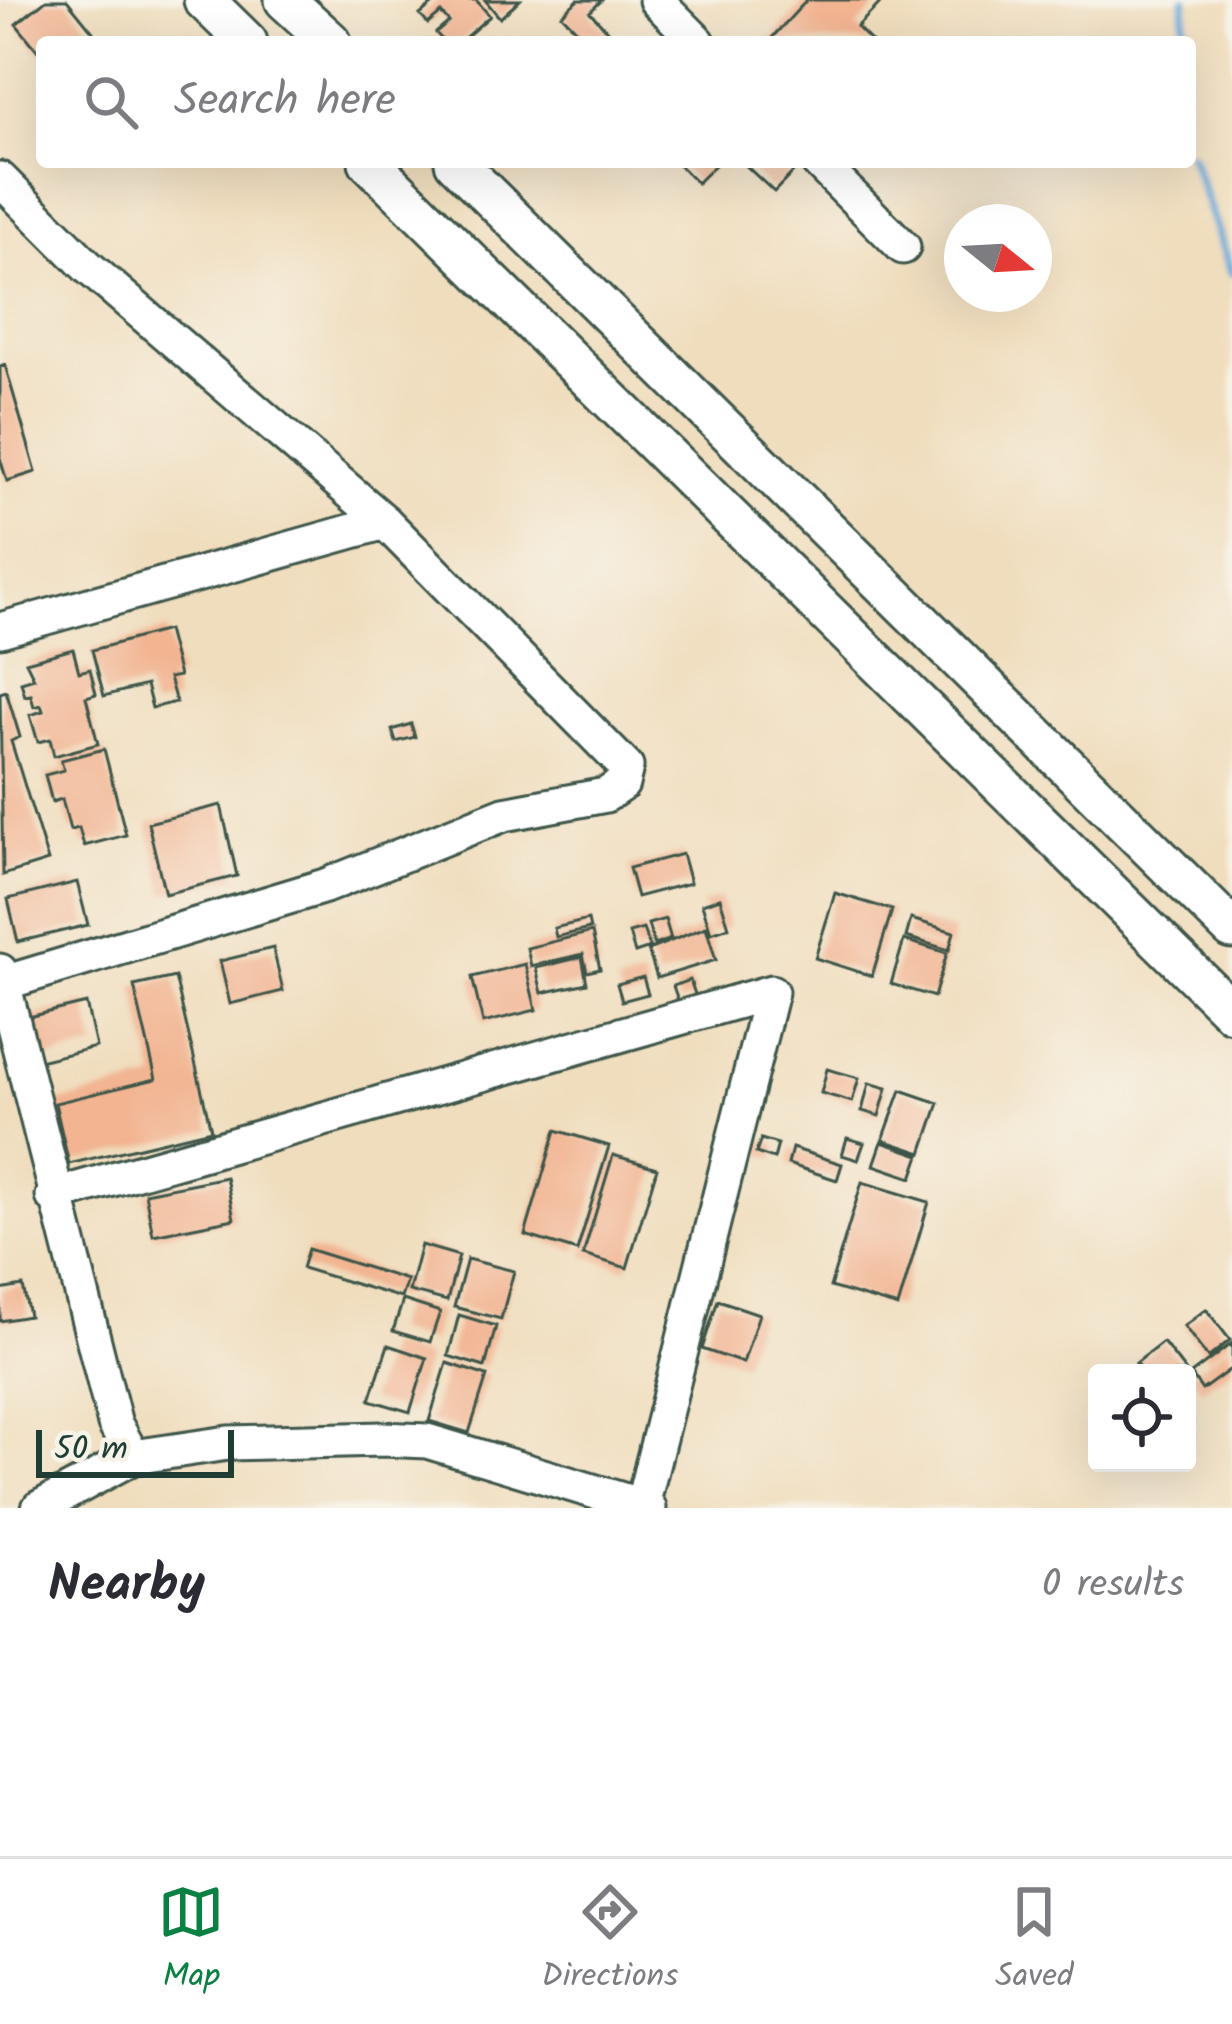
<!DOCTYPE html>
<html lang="en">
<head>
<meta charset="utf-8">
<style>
	:root { --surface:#fff; --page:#f2f2f3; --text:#2b2b33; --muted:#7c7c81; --line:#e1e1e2; --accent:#0b8043 }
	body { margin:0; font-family:Kalam,sans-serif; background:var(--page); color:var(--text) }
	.controls { position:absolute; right:36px; bottom:36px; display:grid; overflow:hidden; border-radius:12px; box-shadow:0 12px 48px #0002 }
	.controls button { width:108px; height:108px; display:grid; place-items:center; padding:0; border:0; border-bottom:3px solid var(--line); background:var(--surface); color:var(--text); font:60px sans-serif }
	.compass { position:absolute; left:944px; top:204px; width:108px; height:108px; border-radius:50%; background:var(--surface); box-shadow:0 12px 48px #0002; rotate:108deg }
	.scale { position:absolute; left:36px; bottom:30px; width:198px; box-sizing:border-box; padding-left:12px; border:6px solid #1f3d34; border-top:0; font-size:33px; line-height:42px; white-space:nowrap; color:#1f3d34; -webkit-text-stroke:9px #f7f3e8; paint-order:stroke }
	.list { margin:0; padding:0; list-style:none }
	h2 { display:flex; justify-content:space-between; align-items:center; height:156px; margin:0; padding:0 48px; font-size:51px }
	h2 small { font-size:39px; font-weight:400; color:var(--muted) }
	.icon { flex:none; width:66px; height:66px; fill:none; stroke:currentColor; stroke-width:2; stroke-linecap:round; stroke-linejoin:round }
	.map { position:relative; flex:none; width:1232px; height:1508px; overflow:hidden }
	.search { position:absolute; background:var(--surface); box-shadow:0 12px 48px #0002; left:36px; right:36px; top:36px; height:132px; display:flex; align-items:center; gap:30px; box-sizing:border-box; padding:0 42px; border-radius:12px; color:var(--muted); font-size:45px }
	.sheet { height:348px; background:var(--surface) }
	nav { display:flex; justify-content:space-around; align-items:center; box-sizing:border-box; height:168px; border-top:3px solid var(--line); background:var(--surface); font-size:33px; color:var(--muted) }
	nav a { display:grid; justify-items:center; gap:6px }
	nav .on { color:var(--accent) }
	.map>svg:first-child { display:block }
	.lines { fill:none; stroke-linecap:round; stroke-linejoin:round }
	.stream { stroke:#65a8d9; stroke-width:8 }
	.building { fill:#f2b491 }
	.minor-casing { stroke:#3e5549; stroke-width:39 }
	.major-casing { stroke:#3e5549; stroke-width:45 }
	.minor { stroke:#fff; stroke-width:33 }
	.major { stroke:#fff; stroke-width:39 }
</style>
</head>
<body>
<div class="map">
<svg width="1232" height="1508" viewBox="0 0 1232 1508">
	<rect width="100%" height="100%" fill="#f7f3e8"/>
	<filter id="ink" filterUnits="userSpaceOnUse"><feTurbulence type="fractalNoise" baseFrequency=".00833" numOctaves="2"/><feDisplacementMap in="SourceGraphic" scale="24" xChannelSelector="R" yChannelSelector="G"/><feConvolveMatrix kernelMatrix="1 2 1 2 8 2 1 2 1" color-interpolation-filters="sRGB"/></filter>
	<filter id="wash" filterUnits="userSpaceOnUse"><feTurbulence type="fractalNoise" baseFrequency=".004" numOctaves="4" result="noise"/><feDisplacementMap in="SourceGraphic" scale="48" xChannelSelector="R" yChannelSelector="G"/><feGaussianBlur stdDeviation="2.7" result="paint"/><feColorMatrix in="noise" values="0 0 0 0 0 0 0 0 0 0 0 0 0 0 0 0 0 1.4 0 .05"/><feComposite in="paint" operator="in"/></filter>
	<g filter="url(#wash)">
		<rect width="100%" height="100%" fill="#f0ddbd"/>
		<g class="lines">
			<path class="stream" d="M1184 42 1185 0
				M1190 154 1232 273"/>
		</g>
		<g id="blocks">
			<path class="building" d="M46 0H67L101 42H42V56L16 24Z
				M438 0H476L490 16 460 42H444L436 33 449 22 441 13 428 24 420 15Z
				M485 0H520L500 18Z
				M578 0H602L590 12 613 37 608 42H588L562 15Z
				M807 0H883L857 27 872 42H768Z
				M676 162H718L697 183Z
				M742 162H792L798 167 774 192Z
				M5 365 36 472 7 481 0 458V367Z
				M167 630 179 676 169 678 176 702 152 708 146 685 104 696 92 650Z
				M73 649 79 672 90 669 96 694 86 697 98 744 54 756 50 739 38 742 30 715 43 711 41 705 34 707 31 695 25 696 21 682 34 678 26 662Z
				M6 691 20 737 11 741 48 861 3 875 0 693Z
				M411 724 415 737 396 742 392 730Z
				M104 749 126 835 84 846 79 828 70 830 62 799 52 802 45 775 64 770 61 760Z
				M221 805 237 876 165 894 148 823Z
				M682 854 690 883 637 897 629 868Z
				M77 882 88 925 18 942 8 899Z
				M835 893 892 910 872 976 815 958Z
				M720 898 729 927 711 933 702 904Z
				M665 919 671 939 654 945 648 924Z
				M911 919 954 932 949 950 906 937Z
				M588 920 590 929 556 937 554 928Z
				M706 927 716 960 657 978 648 950Z
				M643 929 650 948 635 953 629 933Z
				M592 932 600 969 587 972 583 954 531 966 527 948Z
				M904 940 947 953 934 997 891 984Z
				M273 948 283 991 230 1004 220 961Z
				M582 957 587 983 542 993 536 968Z
				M525 964 536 1010 483 1023 472 977Z
				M175 977 211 1130 69 1164 55 1103 156 1079 134 986Z
				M643 977 648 994 622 1001 617 984Z
				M690 980 696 997 679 1003 673 986Z
				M86 1003 96 1047 39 1061 28 1017Z
				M827 1069 859 1078 852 1102 821 1093Z
				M869 1083 887 1088 879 1116 862 1111Z
				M901 1090 939 1103 922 1153 883 1140Z
				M556 1130 609 1146 577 1251 525 1235Z
				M847 1138 864 1143 858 1160 842 1155Z
				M761 1139 778 1144 774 1159 756 1153Z
				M882 1142 920 1155 912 1178 874 1165Z
				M792 1148 842 1164 837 1180 788 1164Z
				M613 1155 657 1168 627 1268 583 1255Z
				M226 1177 234 1219 153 1235 145 1193Z
				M862 1182 929 1202 898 1307 830 1287Z
				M421 1245 459 1256 447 1301 409 1291Z
				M308 1249 407 1280 401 1298 302 1268Z
				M467 1259 514 1271 501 1319 454 1307Z
				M23 1286 29 1316 0 1321V1290Z
				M403 1300 440 1312 430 1342 393 1331Z
				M718 1300 759 1314 743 1363 702 1349Z
				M1206 1309 1230 1340 1208 1358 1184 1326Z
				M459 1315 496 1326 485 1367 448 1356Z
				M1163 1342 1187 1373H1144L1136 1363Z
				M1232 1343V1368L1202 1390 1191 1374Z
				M388 1345 427 1358 410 1412 370 1400Z
				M447 1363 487 1376 469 1433 429 1421Z"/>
		</g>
	</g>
	<g filter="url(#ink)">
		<use href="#blocks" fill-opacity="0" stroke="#3e5549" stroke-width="3"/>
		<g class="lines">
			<defs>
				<path id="minor" d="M656 0 698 42
					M818 162 903 247
					M0 179 88 267 385 522 626 767 622 784 606 795 504 814 325 886 4 983
					M0 630 385 522
					M0 971 115 1424 133 1457
					M53 1196 771 992 642 1506
					M39 1508 133 1457 228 1443 382 1439 427 1441 649 1508"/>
				<path id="major" d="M204 0 247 42
					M285 0 331 42
					M369 162 1232 1012
					M455 162 1232 929"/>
			</defs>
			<use href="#minor" class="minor-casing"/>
			<use href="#major" class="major-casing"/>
			<use href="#minor" class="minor"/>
			<use href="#major" class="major"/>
		</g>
	</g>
</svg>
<div class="controls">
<button><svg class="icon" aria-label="locate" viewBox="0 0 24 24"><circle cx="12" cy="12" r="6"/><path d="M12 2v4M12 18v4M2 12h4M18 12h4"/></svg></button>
</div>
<svg class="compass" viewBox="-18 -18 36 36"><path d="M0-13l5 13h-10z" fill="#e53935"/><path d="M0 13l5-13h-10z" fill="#7c7c81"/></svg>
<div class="scale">50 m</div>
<div class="search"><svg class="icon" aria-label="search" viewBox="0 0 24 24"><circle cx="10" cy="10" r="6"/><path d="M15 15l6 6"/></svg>Search here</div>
</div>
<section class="sheet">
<h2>Nearby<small>0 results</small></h2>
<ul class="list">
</ul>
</section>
<nav>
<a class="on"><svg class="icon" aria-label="map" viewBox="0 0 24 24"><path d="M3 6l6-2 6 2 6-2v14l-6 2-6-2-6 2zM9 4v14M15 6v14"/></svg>Map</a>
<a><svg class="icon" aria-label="directions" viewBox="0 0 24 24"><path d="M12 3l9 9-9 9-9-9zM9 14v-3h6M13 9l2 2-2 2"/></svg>Directions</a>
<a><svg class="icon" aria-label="saved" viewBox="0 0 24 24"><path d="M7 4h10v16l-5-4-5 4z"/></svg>Saved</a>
</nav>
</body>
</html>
